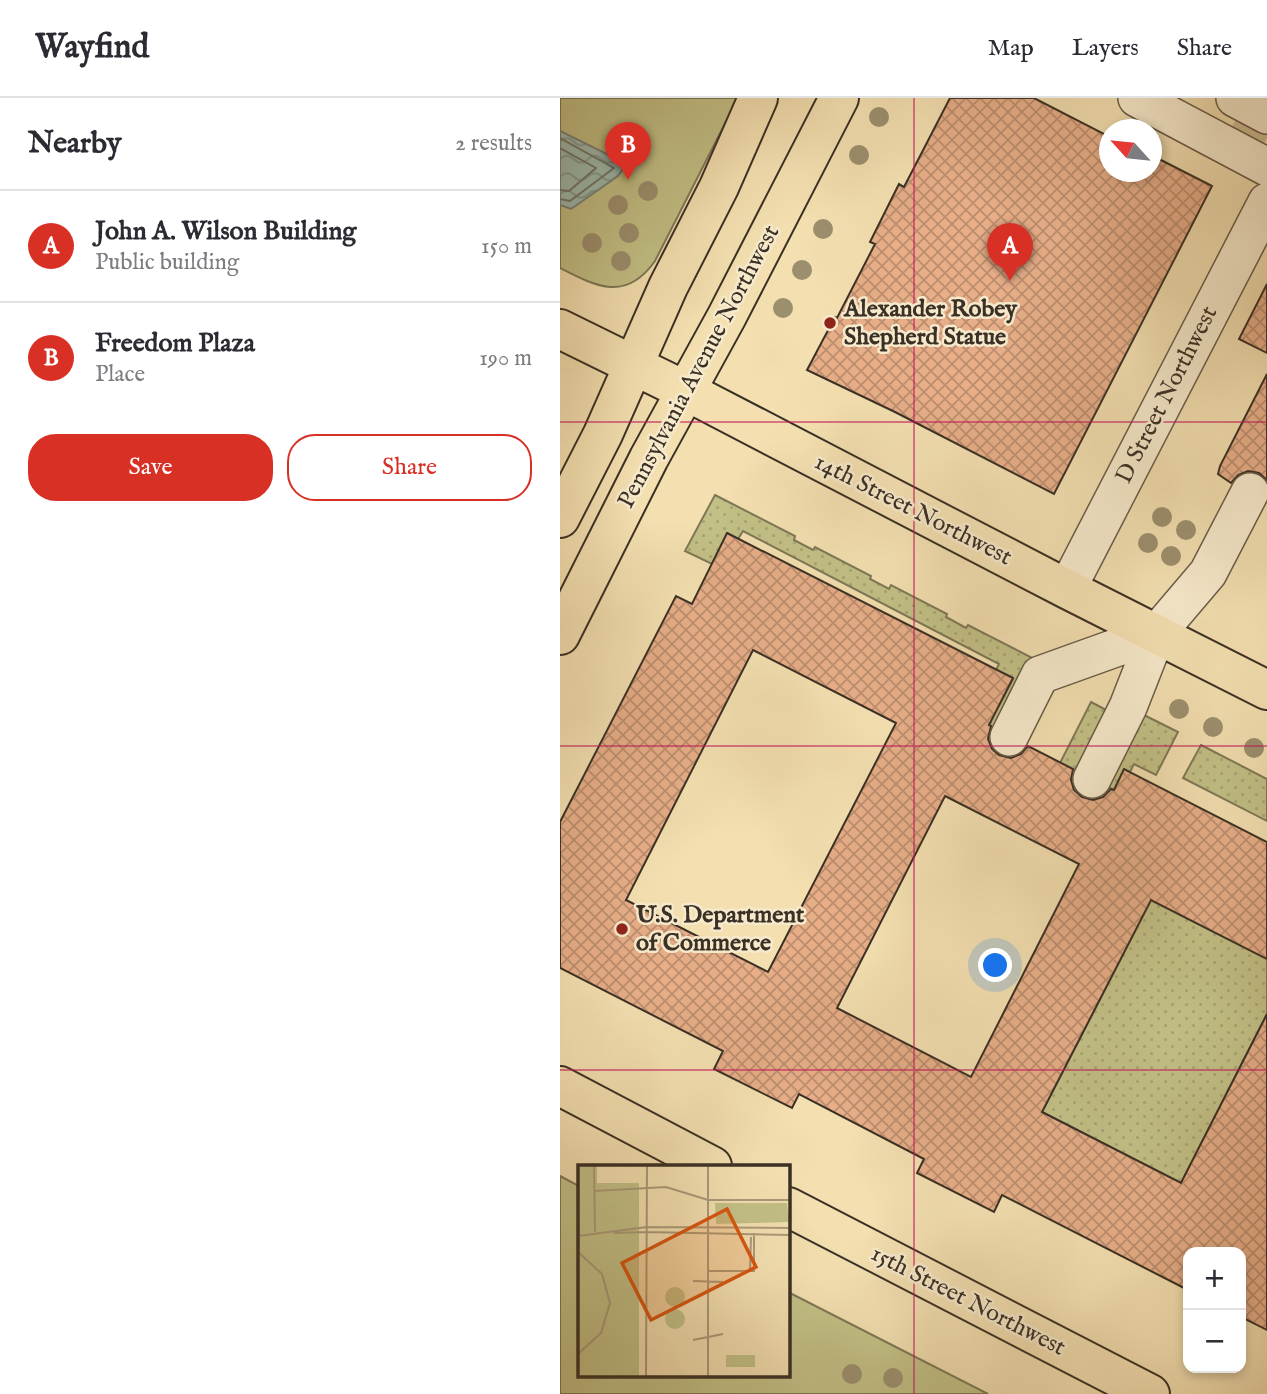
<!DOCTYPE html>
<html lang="en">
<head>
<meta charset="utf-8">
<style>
	:root { --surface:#fff; --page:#f2f2f3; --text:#2b2b33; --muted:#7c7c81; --line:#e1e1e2; --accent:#d93025 }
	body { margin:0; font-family:"IM FELL English",serif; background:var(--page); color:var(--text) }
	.controls { position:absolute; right:21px; bottom:21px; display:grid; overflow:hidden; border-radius:14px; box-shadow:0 4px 10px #0003 }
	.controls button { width:63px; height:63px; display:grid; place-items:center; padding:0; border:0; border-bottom:2px solid var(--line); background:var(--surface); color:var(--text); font:35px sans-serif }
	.compass { position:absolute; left:539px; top:21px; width:63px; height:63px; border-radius:50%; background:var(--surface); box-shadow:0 4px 10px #0003; rotate:297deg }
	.you { position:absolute; left:436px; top:868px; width:24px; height:24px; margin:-18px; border:5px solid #fff; border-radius:50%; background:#1a73e8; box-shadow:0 0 0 10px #1a73e833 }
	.badge { display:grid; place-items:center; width:46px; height:46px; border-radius:50%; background:var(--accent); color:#fff; font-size:23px; font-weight:700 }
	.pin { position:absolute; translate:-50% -58px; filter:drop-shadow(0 2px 4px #0008) }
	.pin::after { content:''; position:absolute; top:37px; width:24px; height:21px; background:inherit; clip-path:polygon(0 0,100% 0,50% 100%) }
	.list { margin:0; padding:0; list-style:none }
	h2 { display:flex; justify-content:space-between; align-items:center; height:91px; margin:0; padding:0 28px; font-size:30px }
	h2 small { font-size:23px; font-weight:400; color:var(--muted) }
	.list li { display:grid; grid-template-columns:46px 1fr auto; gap:21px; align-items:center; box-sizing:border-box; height:112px; padding:0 28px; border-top:2px solid var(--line) }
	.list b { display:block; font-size:26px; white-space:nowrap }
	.list p { margin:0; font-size:23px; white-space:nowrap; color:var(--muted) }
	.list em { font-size:23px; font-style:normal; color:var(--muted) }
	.actions { display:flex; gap:14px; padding:21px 28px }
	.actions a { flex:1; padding:16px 0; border:2px solid var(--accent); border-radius:28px; text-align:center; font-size:24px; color:var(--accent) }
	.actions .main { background:var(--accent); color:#fff }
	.map { position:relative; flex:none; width:707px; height:1296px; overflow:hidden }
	header { display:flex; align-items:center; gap:42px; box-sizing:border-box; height:98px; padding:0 35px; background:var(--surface); border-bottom:2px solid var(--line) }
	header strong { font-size:33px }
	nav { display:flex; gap:38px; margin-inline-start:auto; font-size:24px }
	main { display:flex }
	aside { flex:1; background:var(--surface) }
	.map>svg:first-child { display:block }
	.grass { fill:url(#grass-dots); stroke:#7e7856; stroke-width:2 }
	.park { fill:#c2c086; stroke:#7e7856; stroke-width:2 }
	.water { fill:url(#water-waves); stroke:#75847a; stroke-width:2 }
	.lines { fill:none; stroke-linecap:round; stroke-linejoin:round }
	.shore { stroke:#6c766c; stroke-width:2 }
	.building { fill:url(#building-cross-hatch); stroke:#3a3025; stroke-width:2; fill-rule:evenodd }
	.minor-tunnel { stroke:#cebc94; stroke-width:37; stroke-dasharray:37 18; stroke-linecap:butt }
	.minor-casing { stroke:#685c48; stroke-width:40 }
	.major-casing { stroke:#3a3025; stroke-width:42 }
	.minor { stroke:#f7eacc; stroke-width:37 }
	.major { stroke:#f3dfb0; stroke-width:38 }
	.tree { fill:#9c8f6e }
	.grid { fill:none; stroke:#c2185b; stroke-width:2; stroke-opacity:0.55 }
	.poi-dot { fill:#8f2418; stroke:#f7eacc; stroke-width:2.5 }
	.labels { text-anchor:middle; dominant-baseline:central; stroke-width:5; stroke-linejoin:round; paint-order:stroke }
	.poi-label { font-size:24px; font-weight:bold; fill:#3a3025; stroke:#f7eacc; text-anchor:start }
	.street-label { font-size:24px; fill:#3a3025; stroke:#f7eacc }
	.inset-road { fill:none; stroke:#a99978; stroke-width:2 }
	.view { fill:#d7550e; fill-opacity:0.15; stroke:#d7550e; stroke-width:3.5 }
	.inset-edge { fill:none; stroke:#3a3025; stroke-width:3.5 }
</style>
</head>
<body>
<header>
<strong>Wayfind</strong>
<nav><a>Map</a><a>Layers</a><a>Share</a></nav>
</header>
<main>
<aside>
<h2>Nearby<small>2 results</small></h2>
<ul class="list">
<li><span class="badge">A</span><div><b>John A. Wilson Building</b><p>Public building</p></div><em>150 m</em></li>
<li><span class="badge">B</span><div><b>Freedom Plaza</b><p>Place</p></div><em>190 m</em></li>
</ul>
<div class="actions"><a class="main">Save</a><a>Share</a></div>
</aside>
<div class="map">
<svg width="707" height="1296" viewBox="0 0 707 1296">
	<defs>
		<pattern id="grass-dots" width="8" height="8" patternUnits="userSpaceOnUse" patternTransform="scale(1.75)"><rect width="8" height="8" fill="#c2c086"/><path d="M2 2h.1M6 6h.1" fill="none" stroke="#a7a574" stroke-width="1.8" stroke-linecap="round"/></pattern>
		<pattern id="water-waves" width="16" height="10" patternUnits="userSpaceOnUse" patternTransform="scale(1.75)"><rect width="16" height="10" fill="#9dbcb2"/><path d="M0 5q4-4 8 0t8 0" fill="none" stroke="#819991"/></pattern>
		<pattern id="building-cross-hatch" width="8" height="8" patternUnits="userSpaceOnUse" patternTransform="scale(1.75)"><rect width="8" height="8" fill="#e7ae88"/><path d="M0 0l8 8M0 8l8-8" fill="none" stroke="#bc8e6f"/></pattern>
	</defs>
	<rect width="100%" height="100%" fill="#f3dfb0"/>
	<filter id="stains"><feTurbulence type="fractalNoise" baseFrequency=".00286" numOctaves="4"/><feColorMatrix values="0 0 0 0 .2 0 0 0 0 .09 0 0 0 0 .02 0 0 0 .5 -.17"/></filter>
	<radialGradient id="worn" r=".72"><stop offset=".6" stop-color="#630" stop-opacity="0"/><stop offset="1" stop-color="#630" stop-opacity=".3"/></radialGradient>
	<path class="grass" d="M155 397 235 438 234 442 253 452 255 449 311 478 310 481 329 491 331 487 387 516 386 519 406 530 408 527 480 564 443 635 428 628 453 581 436 572 439 566 183 433 178 441 167 436 152 466 125 453Z
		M531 604 550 614 519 674 500 665Z
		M574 612 618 634 596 677 574 666 570 674 564 671 554 692 537 684Z
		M641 647 707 681V723L623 680Z
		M591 802 707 861V916L621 1085 482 1014Z"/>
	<path class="park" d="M0 0H178L95 163C66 204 37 189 0 170Z
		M0 1078 19 1088V1277H228V1194L428 1296H0Z"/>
	<path class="water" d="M0 33 61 63 65 68 58 78 11 111 0 107Z"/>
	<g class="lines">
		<path class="shore" d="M0 40 54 70 10 103 0 101
			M0 50 36 70 9 93 0 92"/>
	</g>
	<path class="building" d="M390 0H474L550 39V74H592V61L598 64 599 61 652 88 494 396 335 314 247 272 275 219 277 220 315 146 310 144 339 86 344 89Z
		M707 186V255L679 241Z
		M707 276V382L699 375 688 373 678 377 671 385 658 376 660 368Z
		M167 435 453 580 429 627 431 628 428 641 432 651 439 657 451 660 461 656 468 648 513 671 511 682 514 692 522 699 533 702 543 699 551 691 554 692 564 671 707 744V861L591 802 482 1014 621 1085 707 916V1232L681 1219V1154H628V1192L442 1097 434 1114 357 1075 364 1061 239 996 232 1010 154 971 163 953 0 870V724L116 498 132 506ZM193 552 336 625 208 874 66 802ZM385 698 519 766 411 979 277 910Z"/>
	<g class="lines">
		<path class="minor-tunnel" d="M675 23 707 40"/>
		<defs>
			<path id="minor" d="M577 0 707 69
				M675 0 707 17
				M507 491 707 104
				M449 639 480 577 597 535
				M532 681 568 609 597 535 648 475 690 394"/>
			<path id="major" d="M0 231 126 293 507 491 707 592
				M0 420 43 336 108 189 159 89 198 0
				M0 537 89 360 167 218 279 0
				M0 988 152 1068
				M228 1109 590 1296"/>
		</defs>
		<use href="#minor" class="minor-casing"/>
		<use href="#major" class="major-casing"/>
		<use href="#minor" class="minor"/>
		<use href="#major" class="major"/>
	</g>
	<g class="tree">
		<circle cx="319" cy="19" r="10"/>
		<circle cx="299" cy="57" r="10"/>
		<circle cx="88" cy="93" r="10"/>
		<circle cx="58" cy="107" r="10"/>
		<circle cx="263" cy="131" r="10"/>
		<circle cx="69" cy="135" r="10"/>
		<circle cx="32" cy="145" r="10"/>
		<circle cx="61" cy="163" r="10"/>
		<circle cx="242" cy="172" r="10"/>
		<circle cx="223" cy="210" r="10"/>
		<circle cx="602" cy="419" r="10"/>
		<circle cx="626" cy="432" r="10"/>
		<circle cx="588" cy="445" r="10"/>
		<circle cx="611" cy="458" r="10"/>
		<circle cx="619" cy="611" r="10"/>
		<circle cx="653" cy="629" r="10"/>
		<circle cx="694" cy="650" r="10"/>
		<circle cx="292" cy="1276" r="10"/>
		<circle cx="333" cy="1280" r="10"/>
	</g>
	<path class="grid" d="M354 0V1296M0 324H707M0 648H707M0 972H707"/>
	<g class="poi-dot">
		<circle cx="270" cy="225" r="7"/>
		<circle cx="62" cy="831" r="7"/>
	</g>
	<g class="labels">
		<g class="poi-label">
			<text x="284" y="211">Alexander Robey<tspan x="284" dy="28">Shepherd Statue</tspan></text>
			<text x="76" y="817">U.S. Department<tspan x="76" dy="28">of Commerce</tspan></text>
		</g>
		<g class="street-label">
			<text transform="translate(139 269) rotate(-62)">Pennsylvania Avenue Northwest</text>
			<text transform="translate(607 297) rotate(-63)">D Street Northwest</text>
			<text transform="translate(353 412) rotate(27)">14th Street Northwest</text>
			<text transform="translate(408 1203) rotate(27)">15th Street Northwest</text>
		</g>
	</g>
	<g transform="translate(18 1067)">
		<rect width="212" height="212" fill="#f3dfb0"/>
		<path d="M87 132a10 10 0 1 1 20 0a10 10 0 1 1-20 0ZM87 154a10 10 0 1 1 20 0a10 10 0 1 1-20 0ZM148 190H177V202H148Z" fill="#c2c086"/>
		<path d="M0 0H19V18H61V211H0ZM137 38H209L211 57 138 59Z" fill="#c2c086"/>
		<path class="inset-road" d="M16 0 17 67M16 26 88 22 130 35H212M69 62 212 63M69 67 212 70M36 68 69 67M0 71 69 62M0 87 24 109 32 138 23 168 0 189M130 106H172M172 106H176V68M172 106 173 72M115 116 145 117M115 175 145 169M68 211 69 0M130 211V0"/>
		<path class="view" d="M149 44 178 102 73 155 44 98Z"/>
		<rect width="212" height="212" class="inset-edge"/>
	</g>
	<rect width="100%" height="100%" filter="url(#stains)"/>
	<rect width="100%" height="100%" fill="url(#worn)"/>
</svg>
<div class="controls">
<button>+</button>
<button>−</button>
</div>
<svg class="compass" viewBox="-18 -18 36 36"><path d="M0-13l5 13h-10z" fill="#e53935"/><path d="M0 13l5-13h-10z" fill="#7c7c81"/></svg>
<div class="you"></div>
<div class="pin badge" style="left:450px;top:183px">A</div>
<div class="pin badge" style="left:68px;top:82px">B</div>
</div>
</main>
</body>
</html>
